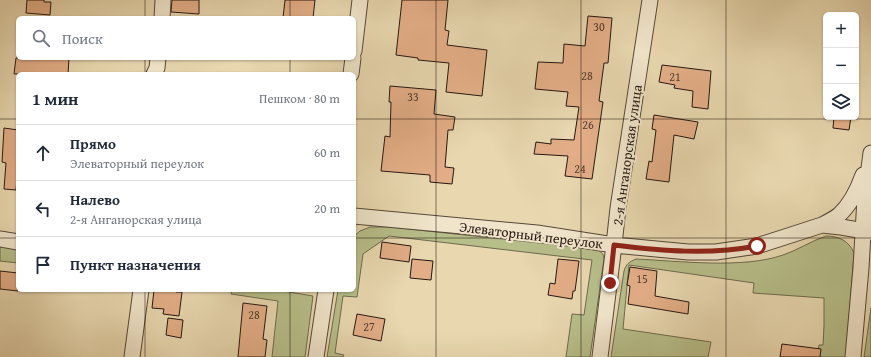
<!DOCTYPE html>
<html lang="ru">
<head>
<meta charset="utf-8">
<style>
	:root { --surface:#fff; --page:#f6f6f7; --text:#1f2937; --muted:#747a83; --line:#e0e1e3 }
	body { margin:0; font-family:"Gentium Book Plus",serif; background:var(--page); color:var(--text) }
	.controls { position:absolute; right:12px; top:12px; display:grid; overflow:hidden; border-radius:6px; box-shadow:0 1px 3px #0004 }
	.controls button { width:36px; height:36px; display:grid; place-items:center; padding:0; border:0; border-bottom:1px solid var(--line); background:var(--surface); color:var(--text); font:20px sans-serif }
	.stop { position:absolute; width:12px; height:12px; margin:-9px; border:3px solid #8f2418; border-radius:50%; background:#fff }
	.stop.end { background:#8f2418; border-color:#fff; box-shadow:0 1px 4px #0008 }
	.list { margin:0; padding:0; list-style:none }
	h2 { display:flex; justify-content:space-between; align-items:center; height:52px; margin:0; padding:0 16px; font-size:17px }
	h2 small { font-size:13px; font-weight:400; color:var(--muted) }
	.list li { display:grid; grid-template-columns:26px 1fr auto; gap:12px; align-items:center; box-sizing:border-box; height:56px; padding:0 16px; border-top:1px solid var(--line) }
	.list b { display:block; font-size:15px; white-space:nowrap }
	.list p { margin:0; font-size:13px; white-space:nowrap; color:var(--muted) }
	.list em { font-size:13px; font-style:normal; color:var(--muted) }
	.icon { flex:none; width:22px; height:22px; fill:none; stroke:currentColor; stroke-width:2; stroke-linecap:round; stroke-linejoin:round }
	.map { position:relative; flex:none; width:871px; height:357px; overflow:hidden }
	.search { position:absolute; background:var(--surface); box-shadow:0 1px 3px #0004; left:16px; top:16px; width:340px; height:44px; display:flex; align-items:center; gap:10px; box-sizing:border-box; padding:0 14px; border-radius:6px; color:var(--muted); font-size:15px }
	.panel { position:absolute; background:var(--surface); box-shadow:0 1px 3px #0004; left:16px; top:72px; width:340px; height:220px; border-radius:6px }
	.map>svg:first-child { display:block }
	.green { fill:#b7be8a; stroke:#6e6a4e }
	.building { fill:#e3ae87; stroke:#261711 }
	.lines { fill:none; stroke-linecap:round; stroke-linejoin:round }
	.minor-casing { stroke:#564738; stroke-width:17 }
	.minor { stroke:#f0e5cb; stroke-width:15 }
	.route { stroke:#8f2418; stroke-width:5 }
	.grid { fill:none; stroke:#261711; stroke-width:1; stroke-opacity:0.55 }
	.labels { text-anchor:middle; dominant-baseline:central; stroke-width:4; stroke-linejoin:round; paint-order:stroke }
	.number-label { font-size:12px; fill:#553d2e }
	.street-label { font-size:14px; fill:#261711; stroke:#f0e5cb }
</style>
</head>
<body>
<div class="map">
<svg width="871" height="357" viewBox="0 0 871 357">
	<rect width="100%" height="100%" fill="#e8d7af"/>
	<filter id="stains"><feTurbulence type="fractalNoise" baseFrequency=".005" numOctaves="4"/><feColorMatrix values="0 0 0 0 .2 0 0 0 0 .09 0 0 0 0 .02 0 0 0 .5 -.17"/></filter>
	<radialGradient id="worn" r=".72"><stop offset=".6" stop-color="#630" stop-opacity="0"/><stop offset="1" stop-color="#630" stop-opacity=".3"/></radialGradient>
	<path class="green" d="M370 227H390L595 249C600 251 604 253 604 259L590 357H566L572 314 584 315 592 260 389 236 363 254 357 297 343 296 335 353 344 355 343 357H327L338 290H354V236L360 231Z
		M826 236C839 236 849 241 854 253L846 357H817L819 345H823L824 326V298L753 293 754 283 629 265 623 329 711 342 708 357H611L624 271C626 264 629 262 636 259 679 261 743 269 783 255 798 250 811 241 826 236Z
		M0 246 18 249V263L0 261Z
		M232 290H277L313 296 305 357H272L278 301 231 294Z
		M871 308V357H864Z"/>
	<path class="building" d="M27 0H44V2H51L50 15 26 13Z
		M172 0H199V14L171 12Z
		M285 0H315L313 18H283Z
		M402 0H448L445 30 449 31 447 45 487 50 482 96 446 92 449 63 418 60V58L396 55Z
		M588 16 612 18 608 63H604L599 101 603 102 592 179 565 176 568 156 534 154 536 142 551 144V139L574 140 579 107 566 106 568 92 535 89 538 62 563 63 564 44 585 46Z
		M16 58H69L68 74H14Z
		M662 65 711 71 708 109 692 107 693 91 674 88 675 85 659 82Z
		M390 86 436 90 434 114 455 117 453 130H448L445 167 454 168 452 184 430 182V175L381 171 385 136 390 137 391 102H389Z
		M654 115 698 122 694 139 674 135 669 182 646 179 649 161 652 162 656 130 652 129Z
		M834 117H851L849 130 833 128Z
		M4 128 18 130V168L16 190 4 189 6 163 2 162Z
		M382 242 411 246 409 262 380 258Z
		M412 259 433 261 431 280 410 278Z
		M558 259 579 261 575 291H573L572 299 548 295 550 283 555 284Z
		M630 267 657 271 655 296 689 302 688 314 628 304 630 286 627 285Z
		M0 271 18 273V291L0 289Z
		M154 290H177L176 292H182L179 316 163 314 164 309 152 308Z
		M243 303 267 306 263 339 267 340 265 357H238Z
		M357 314 385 319 381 341 353 335Z
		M168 318 183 320 181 338 166 335Z
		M782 344 821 349 820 357H780Z"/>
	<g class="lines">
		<defs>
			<path id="minor" d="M162 18 163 0
				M354 51 360 0
				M154 74 157 68 158 58
				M351 74 353 58
				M354 216 537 233 614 245 688 252H716L757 246 822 225 841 227 871 232
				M822 225C828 222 834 219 839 215 850 205 858 189 863 175
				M0 239 18 242
				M132 357 141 290
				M316 357 326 290
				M600 357 614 245 618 208 650 0
				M853 357 861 268 865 198 871 153"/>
		</defs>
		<use href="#minor" class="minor-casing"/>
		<use href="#minor" class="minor"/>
	</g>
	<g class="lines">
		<path class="route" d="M610 283 614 245C663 251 708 255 757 246"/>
	</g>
	<path class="grid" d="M145 0V18M290 0V18M436 0V357M581 0V357M726 0V357M145 58V74M290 58V74M0 119H18M354 119H871M0 238H18M354 238H871M145 290V357M290 290V357"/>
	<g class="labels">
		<g class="number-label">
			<text x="599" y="26">30</text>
			<text x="587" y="75">28</text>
			<text x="675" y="76">21</text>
			<text x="413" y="96">33</text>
			<text x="588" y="124">26</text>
			<text x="580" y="168">24</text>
			<text x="642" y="278">15</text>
			<text x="254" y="314">28</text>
			<text x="369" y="326">27</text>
		</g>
		<g class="street-label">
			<text transform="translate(627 155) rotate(-82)">2-я Анганорская улица</text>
			<text transform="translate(531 235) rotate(7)">Элеваторный переулок</text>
		</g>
	</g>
	<rect width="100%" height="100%" filter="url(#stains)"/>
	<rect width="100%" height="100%" fill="url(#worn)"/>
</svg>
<div class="controls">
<button>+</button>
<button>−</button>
<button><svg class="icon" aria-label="layers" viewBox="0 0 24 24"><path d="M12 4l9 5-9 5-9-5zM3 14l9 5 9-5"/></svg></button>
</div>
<div class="stop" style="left:757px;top:246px"></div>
<div class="stop end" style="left:610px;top:283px"></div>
<div class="search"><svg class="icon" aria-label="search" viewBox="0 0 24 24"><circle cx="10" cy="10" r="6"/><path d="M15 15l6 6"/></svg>Поиск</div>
<section class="panel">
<h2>1 мин<small>Пешком · 80 m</small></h2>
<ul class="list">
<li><svg class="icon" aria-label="ahead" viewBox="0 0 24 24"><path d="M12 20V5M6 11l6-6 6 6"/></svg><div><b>Прямо</b><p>Элеваторный переулок</p></div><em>60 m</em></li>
<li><svg class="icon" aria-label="left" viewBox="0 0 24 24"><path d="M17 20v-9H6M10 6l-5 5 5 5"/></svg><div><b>Налево</b><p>2-я Анганорская улица</p></div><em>20 m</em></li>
<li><svg class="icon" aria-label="arrive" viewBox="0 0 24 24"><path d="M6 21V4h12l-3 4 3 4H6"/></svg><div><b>Пункт назначения</b></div></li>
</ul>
</section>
</div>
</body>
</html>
